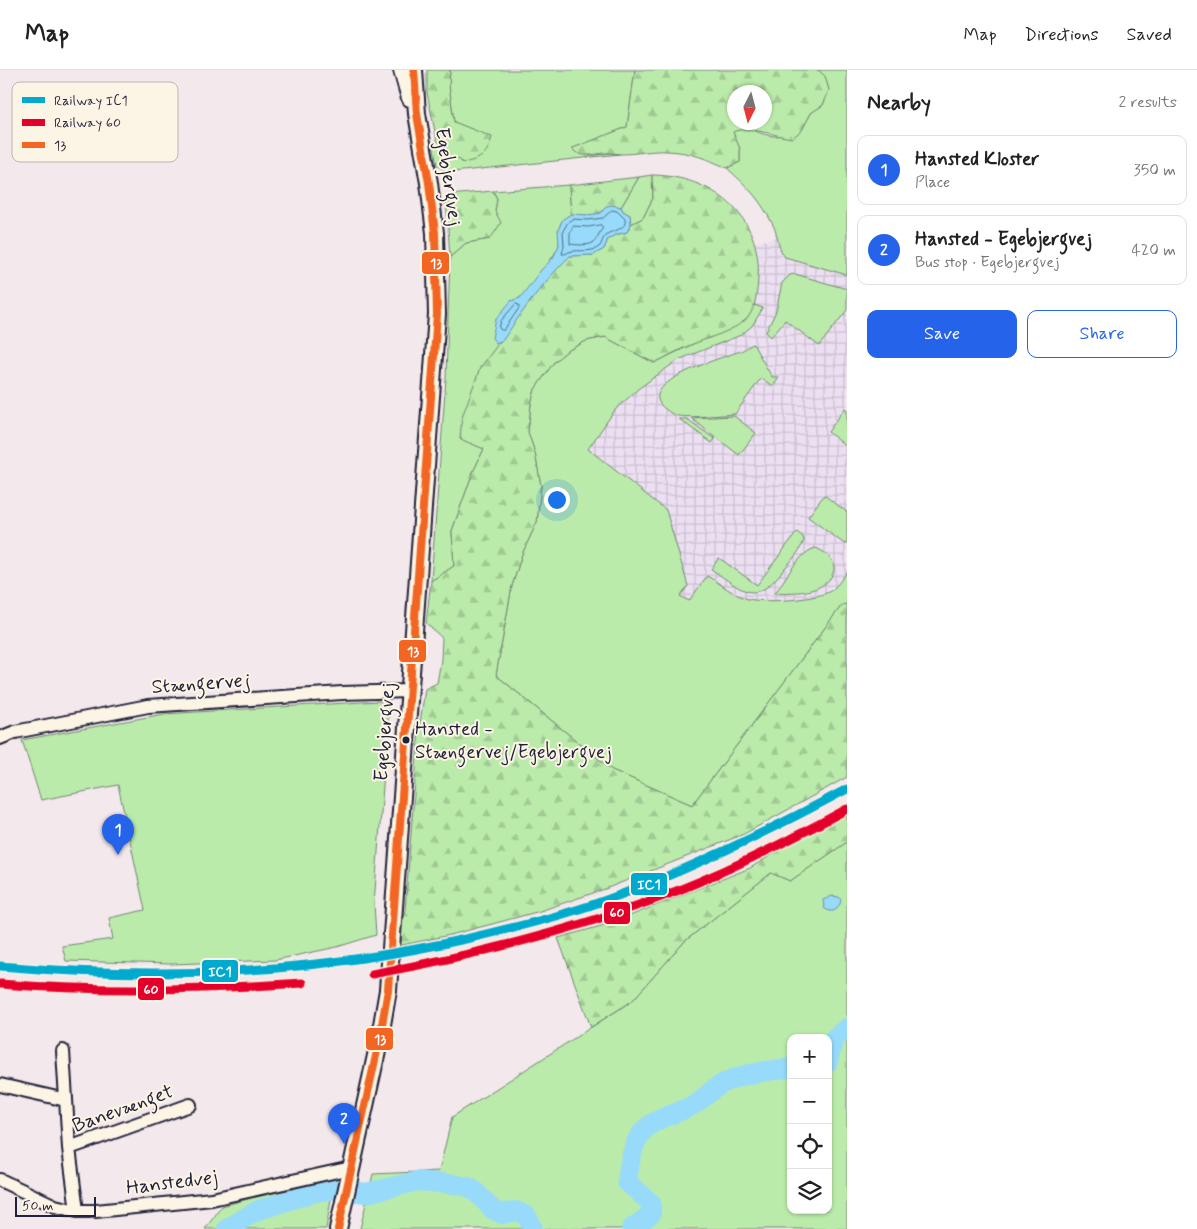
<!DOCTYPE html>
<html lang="en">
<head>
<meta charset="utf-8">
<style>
	:root { --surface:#fff; --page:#f2f2f2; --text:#222; --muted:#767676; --line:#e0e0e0; --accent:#2563eb }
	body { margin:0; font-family:Mynerve,sans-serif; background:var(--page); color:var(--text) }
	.controls { position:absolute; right:15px; bottom:15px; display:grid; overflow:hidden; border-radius:10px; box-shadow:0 1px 4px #0004 }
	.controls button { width:45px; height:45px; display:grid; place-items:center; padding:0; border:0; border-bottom:1px solid var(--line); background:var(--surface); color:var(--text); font:25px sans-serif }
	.compass { position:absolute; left:727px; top:15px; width:45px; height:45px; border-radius:50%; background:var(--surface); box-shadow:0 1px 4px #0004; rotate:186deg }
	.scale { position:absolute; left:15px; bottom:12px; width:81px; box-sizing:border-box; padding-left:5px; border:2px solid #22223b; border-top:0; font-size:14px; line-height:18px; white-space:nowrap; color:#22223b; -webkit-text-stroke:4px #fcf5e5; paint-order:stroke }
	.you { position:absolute; left:556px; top:429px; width:18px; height:18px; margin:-12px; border:4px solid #fff; border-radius:50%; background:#1a73e8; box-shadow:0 0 0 8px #1a73e833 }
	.badge { display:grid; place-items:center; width:32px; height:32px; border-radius:50%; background:var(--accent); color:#fff; font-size:16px; font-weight:700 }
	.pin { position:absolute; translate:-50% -41px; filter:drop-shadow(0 1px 2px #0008) }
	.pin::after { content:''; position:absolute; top:26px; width:18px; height:15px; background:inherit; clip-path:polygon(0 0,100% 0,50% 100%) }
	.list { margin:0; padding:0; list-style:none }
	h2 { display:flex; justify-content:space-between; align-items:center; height:65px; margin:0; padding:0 20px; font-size:21px }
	h2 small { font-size:16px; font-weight:400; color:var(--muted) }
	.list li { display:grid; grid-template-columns:32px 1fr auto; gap:15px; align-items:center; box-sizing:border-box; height:70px; margin:0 10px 10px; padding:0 10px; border:1px solid var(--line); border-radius:10px }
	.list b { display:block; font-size:19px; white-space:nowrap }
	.list p { margin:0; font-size:16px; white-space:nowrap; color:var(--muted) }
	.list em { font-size:16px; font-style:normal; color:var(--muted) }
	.actions { display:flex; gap:10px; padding:15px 20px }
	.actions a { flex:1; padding:11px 0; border:1px solid var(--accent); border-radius:10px; text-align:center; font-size:18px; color:var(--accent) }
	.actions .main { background:var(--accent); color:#fff }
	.icon { flex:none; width:28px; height:28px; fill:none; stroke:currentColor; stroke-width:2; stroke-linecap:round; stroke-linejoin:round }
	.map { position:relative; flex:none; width:847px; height:1159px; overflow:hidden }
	header { display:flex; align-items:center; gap:30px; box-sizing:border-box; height:70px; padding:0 25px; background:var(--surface); border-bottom:1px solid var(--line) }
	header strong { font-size:24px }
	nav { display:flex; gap:28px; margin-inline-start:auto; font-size:18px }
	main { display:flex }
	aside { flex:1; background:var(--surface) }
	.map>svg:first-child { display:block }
	.industrial { fill:url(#industrial-grid) }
	.green { fill:#bbebaa; stroke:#6e8672; fill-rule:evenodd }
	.forest { fill:url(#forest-firs); stroke:#6e8672; fill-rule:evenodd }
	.water { fill:#98dafa; stroke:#6990ae }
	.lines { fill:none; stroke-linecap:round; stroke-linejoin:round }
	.shore { stroke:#516c87; stroke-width:1 }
	.river { stroke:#98dafa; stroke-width:20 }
	.minor-casing { stroke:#22223b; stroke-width:16 }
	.tertiary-casing { stroke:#22223b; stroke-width:20 }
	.minor { stroke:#fcf5e5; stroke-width:12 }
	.tertiary { stroke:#fcf5e5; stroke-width:16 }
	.bus-1-casing { stroke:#fcf5e5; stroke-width:11 }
	.bus-1 { stroke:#f26522; stroke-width:8 }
	.rail-1-casing { stroke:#fcf5e5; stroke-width:12 }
	.rail-2-casing { stroke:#fcf5e5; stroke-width:12 }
	.rail-1 { stroke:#00a9ce; stroke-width:9 }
	.rail-2 { stroke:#e4002b; stroke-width:9 }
	.bus-dot { fill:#22223b; stroke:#fcf5e5; stroke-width:2 }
	.labels { text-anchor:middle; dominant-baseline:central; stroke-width:4; stroke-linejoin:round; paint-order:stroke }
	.bus-label { font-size:19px; fill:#22223b; stroke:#fcf5e5; text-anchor:start }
	.street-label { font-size:20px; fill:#22223b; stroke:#fcf5e5 }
	.key { fill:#fcf5e5; stroke:#bbb6b2; stroke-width:1 }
	.key-label { font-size:14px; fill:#22223b }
	.line-badge { stroke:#fcf5e5; stroke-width:2 }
	.badge-label { font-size:14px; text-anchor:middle; font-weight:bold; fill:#fff }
</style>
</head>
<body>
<header>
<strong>Map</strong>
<nav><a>Map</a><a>Directions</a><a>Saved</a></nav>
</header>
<main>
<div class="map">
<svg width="847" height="1159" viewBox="0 0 847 1159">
	<defs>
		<pattern id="industrial-grid" width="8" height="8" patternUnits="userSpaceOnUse" patternTransform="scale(1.25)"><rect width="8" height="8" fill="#ecdff1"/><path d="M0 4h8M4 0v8" fill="none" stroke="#cabfd0"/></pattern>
		<pattern id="forest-firs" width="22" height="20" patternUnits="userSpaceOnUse" patternTransform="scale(1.25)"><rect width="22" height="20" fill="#bbebaa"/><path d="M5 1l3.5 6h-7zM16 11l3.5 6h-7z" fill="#a0c993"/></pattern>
	</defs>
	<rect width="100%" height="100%" fill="#f3e8ec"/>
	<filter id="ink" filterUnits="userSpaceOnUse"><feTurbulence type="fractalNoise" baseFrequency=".02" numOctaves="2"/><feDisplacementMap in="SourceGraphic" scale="10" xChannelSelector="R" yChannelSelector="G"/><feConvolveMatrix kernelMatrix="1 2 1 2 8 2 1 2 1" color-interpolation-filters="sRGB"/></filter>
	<g filter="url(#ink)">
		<path class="industrial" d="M805 160 847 171V529L496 605 512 516 570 357 687 276 736 256 748 247 754 235 757 220 759 194 755 173Z"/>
		<path class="green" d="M450 0H635L627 57 574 78 573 80 589 86 609 83 620 84 453 102 445 101 437 95 433 73 437 71 445 76 492 68 454 52 449 15Z
			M818 0H847V205L785 187C778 179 778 167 774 157 761 130 749 118 727 98L740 92V79L732 62C750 54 760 66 775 66 783 66 793 62 802 60L811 43 823 35 829 20 825 7Z
			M652 105 653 128 643 148 631 154 630 145 623 141 621 137 639 107Z
			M569 115 571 144C554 155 561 159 559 175 558 182 528 220 522 226 519 229 515 230 511 231L496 273 503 270 480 298 460 368 484 379 473 402 452 461 454 496 431 511 446 308 450 187 466 173 490 169 497 129 493 121Z
			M795 204 847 219V240L819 276 785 250 771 267 766 262 776 241 782 213 790 205Z
			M754 235 763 238 752 256 741 265 678 290 638 319 615 340 588 379 666 440 688 516 680 526 689 531 707 506C720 513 733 525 748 529 764 533 819 530 832 520 838 515 843 507 847 502V534L842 535 692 735 612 700 496 605 512 516 522 484 537 452 541 416 535 383 528 362 531 334 535 319 554 292 567 281 586 271 605 267 654 293 748 247Z
			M753 274 772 307H779L774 315H771L761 308 735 344C718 345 694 348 677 346 673 345 664 339 661 335 640 310 729 286 743 280 746 278 749 276 753 274Z
			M845 338 847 340V377L828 362Z
			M734 346 756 363 739 385 691 348Z
			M679 349H687L715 369 712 373Z
			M824 425 847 442V474L843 473 808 447Z
			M797 462 803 467 804 470C800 482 792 490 784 499 755 537 744 521 711 499L719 488 757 515Z
			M816 478C844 490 837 513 811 520 800 523 787 522 775 523 785 510 800 481 816 478Z
			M379 631 389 638 374 834 376 865 337 877 275 890 171 894 66 891 62 876 113 869 109 848 145 840 118 715 41 730 22 670 164 644Z
			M847 772V1159H360L373 1104 439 1101 452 1047 632 931 685 871 771 803 790 811ZM791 968H828V1140H791Z
			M332 1111 331 1129 326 1159H205L222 1136 281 1120Z"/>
		<path class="forest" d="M427 0H450L449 15 454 52 492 67C487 86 481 89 463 93L457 88H447L445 76 437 71 427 23Z
			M635 0H818L825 6 829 20 823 35 811 43 802 60 792 68C775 66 748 55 733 62L740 79V92L727 98C708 89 690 82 668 81 652 80 637 84 621 84 617 84 614 83 610 83 597 82 584 90 573 80V78L627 57ZM734 22H764V52H734Z
			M652 105C712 106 763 145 758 209 757 222 756 235 749 246 739 260 704 269 688 276 676 281 665 288 654 293L605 267 586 271 567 281 554 292 535 319 531 334 528 362 535 383 541 416 537 452 522 484 512 516 496 605 612 700 692 735 842 535 847 534V707L744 764 605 819 540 841 492 854 450 865 397 876 398 865 405 841 419 660 425 619 437 613 441 590 442 568 426 553 431 511 454 496 452 461 473 402 484 379 460 369 462 347 480 298 535 225 555 201 570 186 593 185 604 179 608 169 615 165 627 162 631 154 643 148 653 128Z
			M639 107 621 137 612 135C596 147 590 146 571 144L569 115Z
			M493 121 497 129 495 141 501 153 490 169 466 173 450 187 446 130 449 125Z
			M847 739V772L790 811 771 803 685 871 632 931 591 957 558 868 612 853 750 798Z"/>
		<path class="water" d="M612 135 621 137 623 141 630 145 631 154 627 162 615 165 608 169 604 179 593 185 570 186C544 211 523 240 503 270L496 273 492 268 496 249 511 231 520 228 541 200 553 188 559 175 558 160 563 149 571 144 588 145 601 143 606 136Z
			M832 826 839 827 841 830 840 834 834 841H829L824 838 823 830Z"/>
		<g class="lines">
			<path class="shore" d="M612 140 617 141 625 149C627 160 613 160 605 165 603 168 602 173 600 176 591 185 574 177 565 184H562L564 176 563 161 568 152 572 149 588 150 603 148Z
				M601 155 603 158C599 162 598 168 594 172 590 176 576 175 570 174V163L573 156 588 157Z
				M516 234 519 235V238L504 260H501L499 258 501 251Z"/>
			<path class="river" d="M828 992 834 968 847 958
				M227 1159 256 1141 314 1122 337 1119 366 1123 418 1111 452 1114 469 1117 476 1122 492 1139 502 1144 516 1141 527 1146 533 1159
				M631 1159 651 1144V1133L627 1112C629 1095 632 1072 645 1059 656 1048 679 1043 693 1035 702 1030 709 1022 717 1017 739 1003 766 1001 791 998"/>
			<defs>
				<path id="minor" d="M0 668 15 662 148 636 342 623 409 621
					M63 981 69 1078 77 1141
					M0 1015 66 1030
					M69 1078 190 1035
					M0 1110 55 1136 77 1141H96L212 1129 351 1098"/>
				<path id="tertiary" d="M402 0 410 28
					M338 1159 379 972 388 920 437 244 435 163 429 113 417 44 414 0"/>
			</defs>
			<use href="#minor" class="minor-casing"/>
			<use href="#tertiary" class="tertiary-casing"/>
			<use href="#minor" class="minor"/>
			<use href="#tertiary" class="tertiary"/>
			<defs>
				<path id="bus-1" d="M338 1159 379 972 388 920 437 244 435 163 429 113 417 44 414 0"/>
			</defs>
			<use href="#bus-1" class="bus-1-casing"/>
			<use href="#bus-1" class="bus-1"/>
			<defs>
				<path id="rail-1" d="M0 896C162 910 311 904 470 868 516 857 562 846 606 830 690 800 769 761 847 719"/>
				<path id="rail-2" d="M372 904C477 885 580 859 679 820 737 797 792 769 847 739
					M0 914C101 922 201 920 302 913"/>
			</defs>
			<use href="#rail-1" class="rail-1-casing"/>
			<use href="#rail-2" class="rail-2-casing"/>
			<use href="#rail-1" class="rail-1"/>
			<use href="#rail-2" class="rail-2"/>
		</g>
	</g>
	<circle class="bus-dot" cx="406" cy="670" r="4.5"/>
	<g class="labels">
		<g class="bus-label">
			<text x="415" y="659">Hansted -<tspan x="415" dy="23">Stængervej/Egebjergvej</tspan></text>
		</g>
		<g class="street-label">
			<text transform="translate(448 107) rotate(82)">Egebjergvej</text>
			<text transform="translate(201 614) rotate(-4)">Stængervej</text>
			<text transform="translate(385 662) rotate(-86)">Egebjergvej</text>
			<text transform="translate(123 1039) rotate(-20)">Banevænget</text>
			<text transform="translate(172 1113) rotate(-7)">Hanstedvej</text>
		</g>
	</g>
	<rect x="12" y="12" width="166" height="80" rx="8" class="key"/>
	<rect x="22" y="27" width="23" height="6" fill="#00a9ce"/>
	<rect x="22" y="49" width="23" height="7" fill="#e4002b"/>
	<rect x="22" y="72" width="23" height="6" fill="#f26522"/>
	<g class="key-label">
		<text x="54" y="35">Railway IC1</text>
		<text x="54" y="57">Railway 60</text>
		<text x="54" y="80">13</text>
	</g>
	<g class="line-badge">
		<rect x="421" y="181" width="29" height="24" rx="5" fill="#f26522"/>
		<rect x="398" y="569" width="29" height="24" rx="5" fill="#f26522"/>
		<rect x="630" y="802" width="38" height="24" rx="5" fill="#00a9ce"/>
		<rect x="603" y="831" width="28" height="24" rx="5" fill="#e4002b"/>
		<rect x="201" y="889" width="38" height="24" rx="5" fill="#00a9ce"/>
		<rect x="137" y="907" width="28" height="24" rx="5" fill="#e4002b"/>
		<rect x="365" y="957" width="29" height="24" rx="5" fill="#f26522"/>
	</g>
	<g class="badge-label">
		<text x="436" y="198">13</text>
		<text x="413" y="586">13</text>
		<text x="649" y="819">IC1</text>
		<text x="617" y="847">60</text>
		<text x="220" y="906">IC1</text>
		<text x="151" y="924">60</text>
		<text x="380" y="974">13</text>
	</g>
</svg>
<div class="controls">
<button>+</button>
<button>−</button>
<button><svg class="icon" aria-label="locate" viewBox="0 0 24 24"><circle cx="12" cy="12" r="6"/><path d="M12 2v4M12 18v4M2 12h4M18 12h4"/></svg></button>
<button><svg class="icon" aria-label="layers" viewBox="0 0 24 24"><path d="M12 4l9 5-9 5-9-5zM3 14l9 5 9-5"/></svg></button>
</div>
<svg class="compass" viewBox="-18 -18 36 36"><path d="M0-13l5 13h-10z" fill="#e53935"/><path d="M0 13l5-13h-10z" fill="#767676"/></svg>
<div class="scale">50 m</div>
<div class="you"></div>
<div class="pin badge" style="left:118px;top:785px">1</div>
<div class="pin badge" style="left:344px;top:1074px">2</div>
</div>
<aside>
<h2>Nearby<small>2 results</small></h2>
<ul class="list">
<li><span class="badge">1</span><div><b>Hansted Kloster</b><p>Place</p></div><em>350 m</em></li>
<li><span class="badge">2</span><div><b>Hansted - Egebjergvej</b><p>Bus stop · Egebjergvej</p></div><em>420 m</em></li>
</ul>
<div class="actions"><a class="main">Save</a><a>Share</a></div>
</aside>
</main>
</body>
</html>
